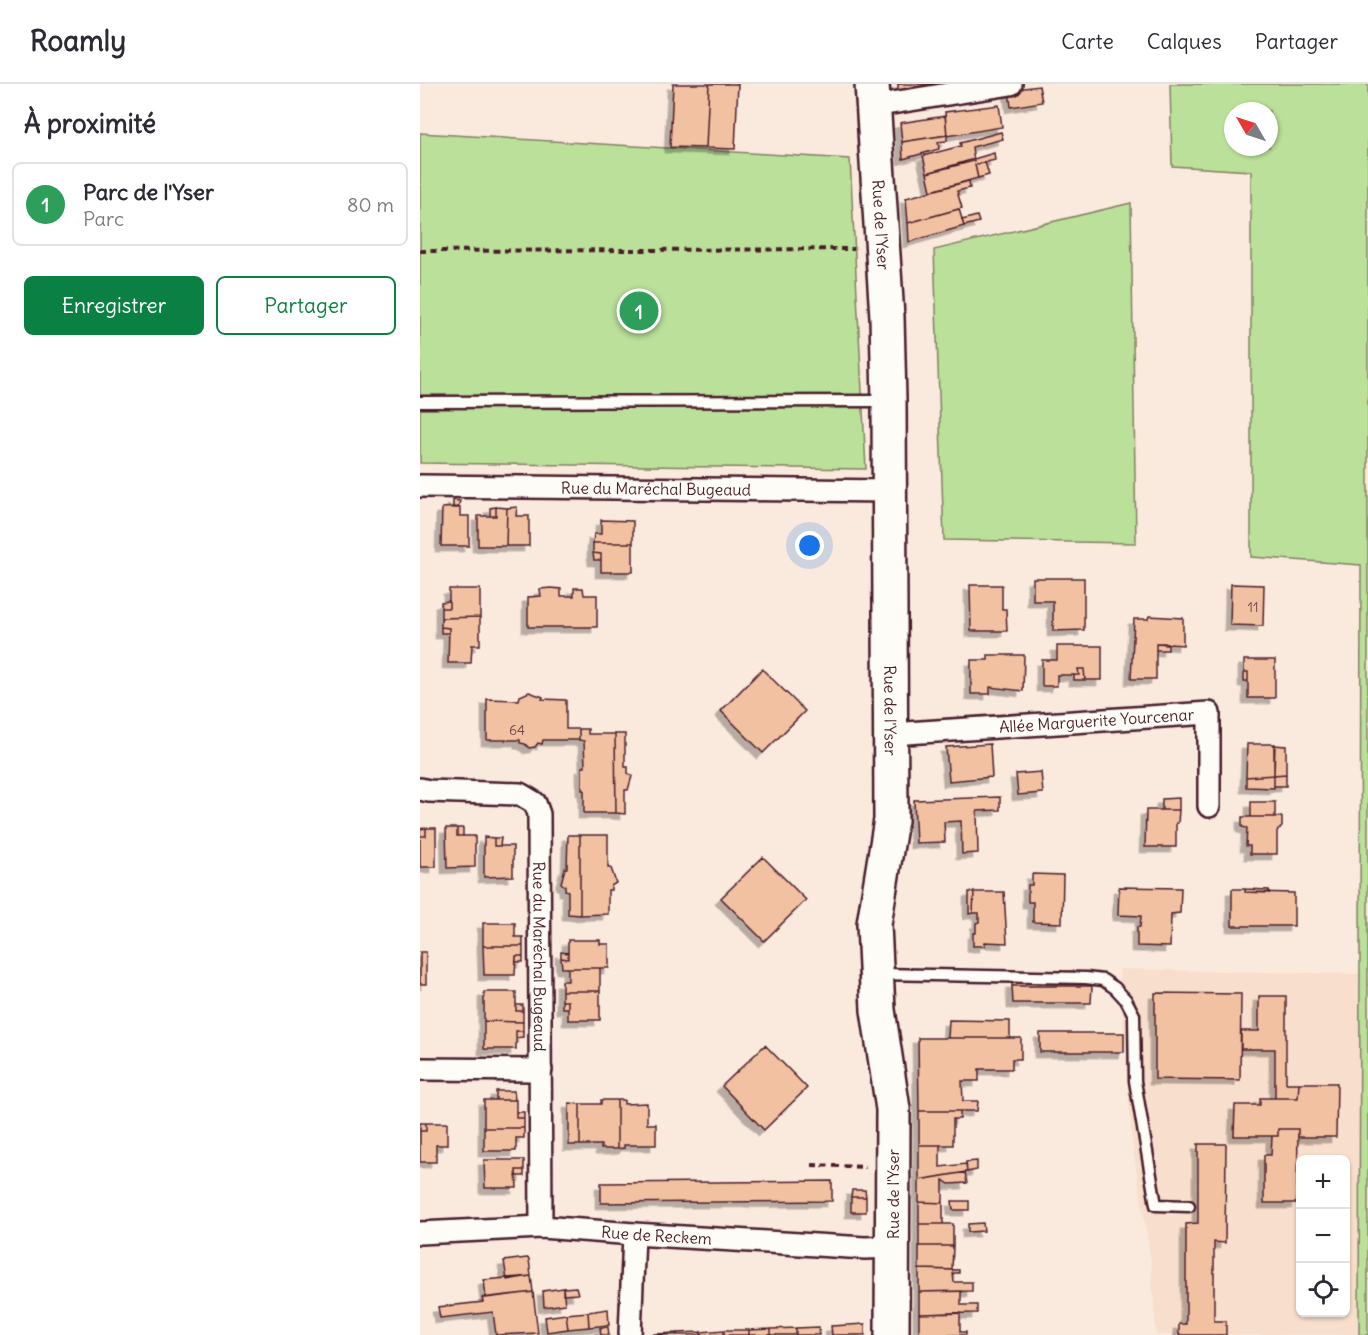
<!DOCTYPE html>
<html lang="fr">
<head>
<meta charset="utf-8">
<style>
	:root { --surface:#fff; --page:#f7f7f7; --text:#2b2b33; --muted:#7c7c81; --line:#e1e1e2; --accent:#0b8043 }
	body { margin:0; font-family:Delius,sans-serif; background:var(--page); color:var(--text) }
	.controls { position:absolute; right:18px; bottom:18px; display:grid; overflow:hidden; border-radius:9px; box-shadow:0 2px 4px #0004 }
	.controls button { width:54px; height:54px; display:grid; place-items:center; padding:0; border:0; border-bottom:2px solid var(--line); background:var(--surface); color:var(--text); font:30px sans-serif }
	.compass { position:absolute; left:804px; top:18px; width:54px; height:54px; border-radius:50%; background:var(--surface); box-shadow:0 2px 4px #0004; rotate:309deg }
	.you { position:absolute; left:390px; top:462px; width:21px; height:21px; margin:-15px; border:4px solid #fff; border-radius:50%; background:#1a73e8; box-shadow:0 0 0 9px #1a73e833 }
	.badge { display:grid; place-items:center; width:39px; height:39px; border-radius:50%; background:var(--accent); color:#fff; font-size:20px; font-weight:700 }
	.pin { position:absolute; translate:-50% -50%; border:3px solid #fff; box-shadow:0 2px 6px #0006 }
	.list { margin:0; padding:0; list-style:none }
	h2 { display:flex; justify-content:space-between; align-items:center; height:78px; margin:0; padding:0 24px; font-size:26px }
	h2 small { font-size:20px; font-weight:400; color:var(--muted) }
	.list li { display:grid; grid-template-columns:39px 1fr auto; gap:18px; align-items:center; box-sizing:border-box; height:84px; margin:0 12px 12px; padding:0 12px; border:2px solid var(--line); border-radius:9px }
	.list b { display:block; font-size:22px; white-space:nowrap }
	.list p { margin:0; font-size:20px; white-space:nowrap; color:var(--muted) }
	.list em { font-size:20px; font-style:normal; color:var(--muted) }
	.actions { display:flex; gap:12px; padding:18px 24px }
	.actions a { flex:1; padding:14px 0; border:2px solid var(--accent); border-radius:9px; text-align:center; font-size:21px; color:var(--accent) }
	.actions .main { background:var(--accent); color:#fff }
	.icon { flex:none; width:33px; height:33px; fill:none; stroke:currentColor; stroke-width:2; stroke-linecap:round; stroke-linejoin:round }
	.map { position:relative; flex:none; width:948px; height:1251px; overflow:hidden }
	header { display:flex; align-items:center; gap:36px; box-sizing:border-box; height:84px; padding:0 30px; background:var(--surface); border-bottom:2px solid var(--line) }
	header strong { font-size:28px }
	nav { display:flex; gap:33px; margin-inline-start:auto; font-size:21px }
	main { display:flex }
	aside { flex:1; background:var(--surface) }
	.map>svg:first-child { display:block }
	.built { fill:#f8decc; fill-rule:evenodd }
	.green { fill:#bbe09a; stroke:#828062; stroke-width:1.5; fill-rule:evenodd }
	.building { fill:#f2c1a2; stroke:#4a1f2b; stroke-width:1.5; filter:url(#shadow) }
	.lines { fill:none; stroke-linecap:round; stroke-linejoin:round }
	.service-casing { stroke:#4a1f2b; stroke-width:15 }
	.minor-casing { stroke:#4a1f2b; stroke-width:26 }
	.primary-casing { stroke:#4a1f2b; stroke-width:38 }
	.path { stroke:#4a1f2b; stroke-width:4; stroke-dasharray:6 4.5; stroke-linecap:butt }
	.service { stroke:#fdfcf7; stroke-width:10 }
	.minor { stroke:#fdfcf7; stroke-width:21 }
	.primary { stroke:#fdfcf7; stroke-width:33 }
	.labels { text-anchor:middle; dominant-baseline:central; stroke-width:6; stroke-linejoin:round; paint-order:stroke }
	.number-label { font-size:14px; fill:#744849 }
	.street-label { font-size:16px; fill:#4a1f2b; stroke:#fdfcf7 }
</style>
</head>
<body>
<header>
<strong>Roamly</strong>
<nav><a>Carte</a><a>Calques</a><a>Partager</a></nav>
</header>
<main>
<aside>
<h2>À proximité<small></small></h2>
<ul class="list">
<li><span class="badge" style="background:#2e9e5b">1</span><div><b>Parc de l'Yser</b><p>Parc</p></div><em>80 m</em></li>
</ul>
<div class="actions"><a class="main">Enregistrer</a><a>Partager</a></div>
</aside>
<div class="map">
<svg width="948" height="1251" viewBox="0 0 948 1251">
	<defs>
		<filter id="shadow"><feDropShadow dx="-5.5" dy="5.5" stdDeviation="0" flood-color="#0004"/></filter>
	</defs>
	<rect width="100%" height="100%" fill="#faeade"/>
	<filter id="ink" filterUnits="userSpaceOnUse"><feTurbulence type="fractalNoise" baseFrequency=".0167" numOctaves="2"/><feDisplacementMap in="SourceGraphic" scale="12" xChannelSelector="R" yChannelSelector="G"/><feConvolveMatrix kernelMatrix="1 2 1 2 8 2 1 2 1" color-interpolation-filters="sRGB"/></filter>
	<g filter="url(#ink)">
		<path class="built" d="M699 885 940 890 939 1251H736L731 1178 712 1058ZM880 1076H926V1228H880Z"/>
		<path class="green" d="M750 0H948V1251H939L941 481 831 473V87L752 82ZM813 27H849V63H813Z
			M0 49 430 75 446 385 0 379Z
			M711 119 716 459 524 456 514 166Z"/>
		<path class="building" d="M253 0H289L286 64 250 63Z
			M289 0H318L315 65 286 64Z
			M478 0H538L478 8Z
			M619 2 622 18 591 23 589 6Z
			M579 21 582 43 527 52 525 28Z
			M525 32 527 51 482 58 480 39Z
			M581 48 583 55 552 63 554 77 507 89 503 72 541 62 540 59Z
			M527 51V57L518 58 519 65 483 75 482 58Z
			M574 69 575 76 555 81 558 94 511 107 507 89Z
			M565 78 569 91 558 94 555 81Z
			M549 97 550 104 537 107 542 124 488 139 486 114Z
			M539 125 544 142 489 158 488 139Z
			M557 132 559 138 544 142 542 136Z
			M33 416 40 417 38 424H33Z
			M40 423V432H49V462H21L22 424Z
			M76 423V432H70V424Z
			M76 423 87 424 86 462H58V432H76Z
			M97 423 96 432H109V462H86L87 424Z
			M181 436 213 437V459H173L174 450H181Z
			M173 459H213V488H181V470L173 469Z
			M173 469 181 470V476H174Z
			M613 494H664V546L633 547V517H613Z
			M811 500 844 501 843 542 810 541Z
			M550 501H582V525H586L587 547H551Z
			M131 504 141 505V512H154V504H163L164 511H177V543H108V513L121 512 120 505Z
			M29 505H60V533L21 534V524H29Z
			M29 517V524H21V518Z
			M729 532 763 534V561L736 559V595H711L714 535H728Z
			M60 533V561H52L51 579H28L29 544 21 543V534Z
			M21 543 29 544V549H21Z
			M736 559H745V561H748V566H736Z
			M637 562H682V596H665L664 585H658L659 591H637V602H622V576H637Z
			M568 571H604L603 607 570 603V610H551V576H568Z
			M824 576H855V614H828V588H824Z
			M342 585 385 627 343 669 301 627Z
			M658 585H664L665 596H654V591H659Z
			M824 588H828V597H824Z
			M109 608 123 613 122 615 146 616V645H159V656H123L122 660 118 659 115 663 109 664 105 660 100 659V656H67V615L99 616 100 612Z
			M159 645H168V650H195L196 729H164V706H162V683H165L164 657 159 656Z
			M195 650H205V683H208V689L212 692 208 706H205V730L196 729Z
			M570 660 572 693 529 697 526 663Z
			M827 660H855L854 691 826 693Z
			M854 661 866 662V690L854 691Z
			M621 688 623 709 598 711 596 690Z
			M866 690V702H854V691Z
			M854 691V704L826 703V693Z
			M580 713V726L557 727 558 769 542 770 541 737 524 738 525 758 496 759 494 716Z
			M759 714V726H742V715Z
			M831 718H855V733H831Z
			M726 726H759L758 739H756V763H725Z
			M822 733H862V743L857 747V770H830V762H826L827 744 822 743Z
			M6 744V752H0V745Z
			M6 744H16V783H0V752H6Z
			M26 744H37V752H55V783L27 784Z
			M37 744H43V752H37Z
			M148 751H160V831L148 830V807L145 806V802L141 799 145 784H147Z
			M160 751H188V784H191L196 799 191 802V806H188V830L160 831Z
			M64 753 74 754V762H93V792L64 793Z
			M74 754H81L80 762H74Z
			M343 773 386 816 344 857 301 814Z
			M612 790 643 791 642 839 613 838V818H608V801H612Z
			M699 803 761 804 760 829 751 830 750 863 717 862V843H720L721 832 698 831Z
			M812 805H825V808L874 809V842H812Z
			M825 805 849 806V809L825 808Z
			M549 808H554L553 829 549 830Z
			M554 808H584L587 859 565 858V862H553V849H556V839L559 838V829H553Z
			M63 839H95V853H103V862H63Z
			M148 856H180V860H189V884H142L141 874 148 875Z
			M63 862H103V872H96L95 891H64Z
			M0 868H6V900H0Z
			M141 868 148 869V875L141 874Z
			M96 872H103V878H96Z
			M148 884H180V907H142V897H148Z
			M592 899 667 900 672 902H592Z
			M592 902H672L671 919H593Z
			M142 907H180V936H148V917H142Z
			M64 908H96V927H103V938L64 937Z
			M735 909 821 910 820 996 735 995Z
			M839 912H866V999H879L878 1014H855V965H821V947H839Z
			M142 917H148V924H142Z
			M96 921H103V927H96Z
			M529 936 590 937V954H528Z
			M64 937 103 938V947H96V965H64Z
			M96 947H103V953L96 954Z
			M620 949H704V968H620Z
			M498 954H601V975H592V985H559V997H542L543 1017H558L557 1027H499Z
			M345 961 387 1004 344 1046 302 1002Z
			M879 999H917L916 1053H878V1045H858V1052H814L815 1021H840V1014H878Z
			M76 1007H94L95 1016H76Z
			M64 1016H96V1034H104V1044H64Z
			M181 1016H197V1065H181V1061H160V1020H181Z
			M197 1016H204V1020L227 1019V1040H236V1061H204V1064L197 1065Z
			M149 1019 160 1020V1061H149Z
			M499 1027H540V1035H533V1061H499Z
			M96 1028H104V1034H96Z
			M0 1039H6V1047H0Z
			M6 1039H27V1061H16V1078H0V1047H6Z
			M64 1044H104V1054H96V1067H64Z
			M858 1045H878L877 1119H844V1071H851L852 1052H858Z
			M778 1060H806L805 1159 794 1158V1237H806V1251H759V1240H766V1140L778 1139Z
			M499 1061H520V1083L546 1080 547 1088 499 1096Z
			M64 1076H104V1086H96L97 1104H65Z
			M557 1077V1086L547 1088 546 1078Z
			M96 1086H104V1092H96Z
			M545 1088 547 1099 529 1100 523 1096V1119L499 1118V1096Z
			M412 1097V1117L181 1119V1099Z
			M432 1106H445L446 1113H431Z
			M431 1113H446V1128H431Z
			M532 1117H549V1126H533Z
			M499 1118 523 1119V1140H499Z
			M563 1139 564 1147 548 1148V1140Z
			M499 1140H533V1162H499Z
			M499 1162H533L532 1186 499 1185Z
			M107 1174 109 1175 111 1192 87 1196 84 1177Z
			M499 1185 539 1186V1189H533L534 1198H552V1207L499 1208Z
			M111 1192 113 1208 66 1214 64 1196Z
			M156 1203 158 1210 143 1211V1204Z
			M143 1204 145 1220 124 1223 123 1207Z
			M541 1207V1221H557V1229L499 1230V1208Z
			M113 1208 118 1249 76 1251 73 1228 20 1234 18 1223 63 1218 62 1214Z
			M188 1225 189 1241 169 1243 168 1228Z
			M168 1228 169 1243 148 1245 146 1230Z
			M540 1229V1248H546V1251H499V1230Z
			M146 1230 148 1245 127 1248 125 1233Z
			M445 1240V1251H412L411 1242Z
			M188 1243 189 1251H181L180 1244Z
			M399 1243V1251H376V1244Z
			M376 1244V1251H351V1245Z
			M351 1245V1251H329V1246Z
			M304 1246V1251H281V1248Z
			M304 1246H329V1251H304Z
			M281 1248V1251H257V1249Z
			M257 1249V1251H234V1250Z"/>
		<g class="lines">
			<defs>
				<path id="service" d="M0 318 466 317
					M459 890 666 894 683 896 695 904 706 916 714 931 715 997 736 1121 769 1122"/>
				<g id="minor">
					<path d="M453 22 591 0"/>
					<path id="s1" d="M0 402 470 407"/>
					<path id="s2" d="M471 650 789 629V722"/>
					<path id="s3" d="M0 705 9 707 100 710 115 719 119 730 121 1143"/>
					<path d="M0 985 121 986"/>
					<path id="s4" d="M0 1149 121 1143 214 1150 445 1164 473 1163"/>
					<path d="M210 1251 214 1150"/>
				</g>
				<g id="primary">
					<path id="s5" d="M452 0 467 233 469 317 471 736 454 840 458 926 473 1025 472 1251"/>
				</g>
			</defs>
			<use href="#service" class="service-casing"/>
			<use href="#minor" class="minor-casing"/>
			<use href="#primary" class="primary-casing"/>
			<path class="path" d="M0 167 434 165
				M392 1081 445 1083"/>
			<use href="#service" class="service"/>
			<use href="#minor" class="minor"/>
			<use href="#primary" class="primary"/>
		</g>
	</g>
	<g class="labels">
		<g class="number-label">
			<text x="833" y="523">11</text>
			<text x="97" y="646">64</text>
		</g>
		<g class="street-label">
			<text stroke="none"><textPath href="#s5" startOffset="141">Rue de l'Yser</textPath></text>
			<text stroke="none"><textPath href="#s1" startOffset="236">Rue du Maréchal Bugeaud</textPath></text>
			<text stroke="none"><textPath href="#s5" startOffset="627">Rue de l'Yser</textPath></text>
			<text stroke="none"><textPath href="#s2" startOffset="206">Allée Marguerite Yourcenar</textPath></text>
			<text stroke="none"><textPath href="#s3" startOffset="272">Rue du Maréchal Bugeaud</textPath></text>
			<text transform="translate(473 1110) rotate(-90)">Rue de l'Yser</text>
			<text stroke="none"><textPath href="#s4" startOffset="237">Rue de Reckem</textPath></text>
		</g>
	</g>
</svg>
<div class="controls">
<button>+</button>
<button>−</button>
<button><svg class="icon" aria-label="locate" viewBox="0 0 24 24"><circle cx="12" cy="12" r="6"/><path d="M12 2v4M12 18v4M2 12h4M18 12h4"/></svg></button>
</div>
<svg class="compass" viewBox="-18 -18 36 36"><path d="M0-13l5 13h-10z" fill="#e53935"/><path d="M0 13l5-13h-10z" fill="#7c7c81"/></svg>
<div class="you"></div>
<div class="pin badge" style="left:219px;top:227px;background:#2e9e5b">1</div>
</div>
</main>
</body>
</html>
